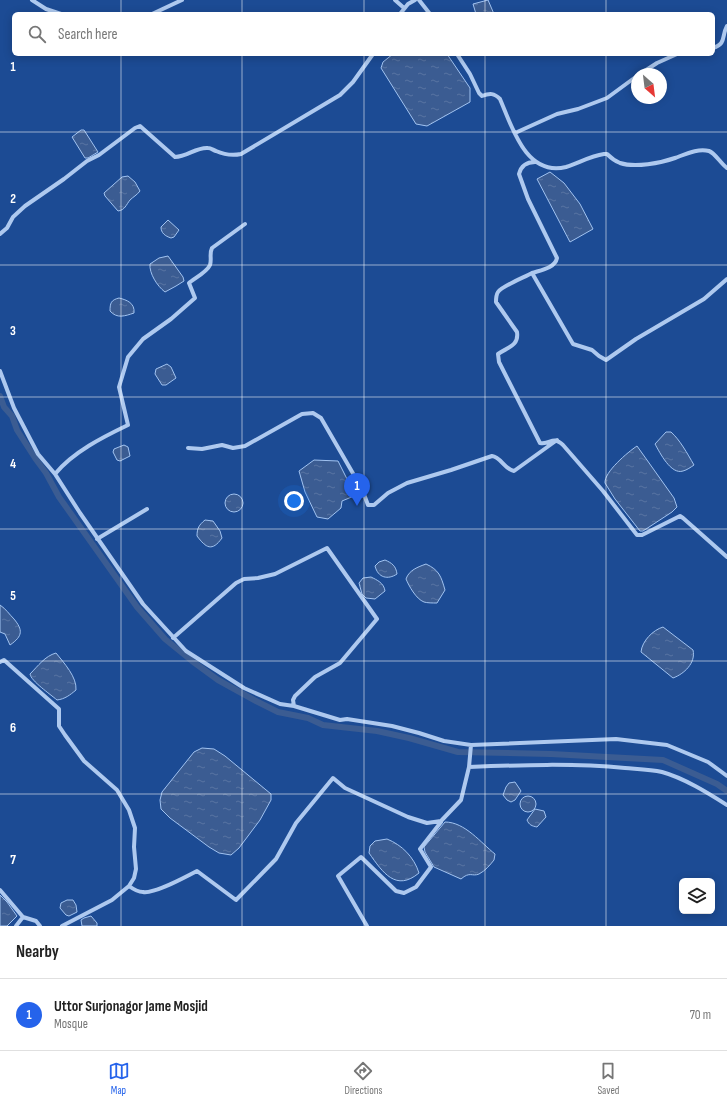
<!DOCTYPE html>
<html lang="en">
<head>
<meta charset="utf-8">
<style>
	:root { --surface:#fff; --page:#f6f6f6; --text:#222; --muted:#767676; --line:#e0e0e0; --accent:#2563eb }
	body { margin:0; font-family:"Sofia Sans Condensed",sans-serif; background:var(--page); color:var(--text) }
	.controls { position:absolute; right:12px; bottom:12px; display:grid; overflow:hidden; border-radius:6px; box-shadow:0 2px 10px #0003 }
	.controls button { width:36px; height:36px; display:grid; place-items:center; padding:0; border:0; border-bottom:1px solid var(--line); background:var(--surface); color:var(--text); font:20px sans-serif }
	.compass { position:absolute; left:631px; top:68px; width:36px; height:36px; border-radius:50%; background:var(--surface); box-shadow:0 2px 10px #0003; rotate:152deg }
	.you { position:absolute; left:294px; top:501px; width:14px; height:14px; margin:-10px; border:3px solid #fff; border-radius:50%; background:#1a73e8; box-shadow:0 0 0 6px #1a73e833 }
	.badge { display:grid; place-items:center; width:26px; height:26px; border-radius:50%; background:var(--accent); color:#fff; font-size:13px; font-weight:700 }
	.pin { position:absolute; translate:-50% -33px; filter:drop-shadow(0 1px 2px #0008) }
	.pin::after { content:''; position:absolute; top:21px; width:14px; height:12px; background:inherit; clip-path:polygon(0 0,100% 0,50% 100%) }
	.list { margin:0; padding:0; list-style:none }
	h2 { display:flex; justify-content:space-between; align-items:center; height:52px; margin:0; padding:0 16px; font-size:17px }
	h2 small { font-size:13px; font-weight:400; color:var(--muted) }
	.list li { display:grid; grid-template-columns:26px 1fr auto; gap:12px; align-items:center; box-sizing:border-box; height:72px; padding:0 16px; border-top:1px solid var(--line) }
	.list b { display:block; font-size:15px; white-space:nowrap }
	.list p { margin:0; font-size:13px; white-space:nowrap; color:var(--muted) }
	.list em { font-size:13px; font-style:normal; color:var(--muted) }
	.icon { flex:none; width:22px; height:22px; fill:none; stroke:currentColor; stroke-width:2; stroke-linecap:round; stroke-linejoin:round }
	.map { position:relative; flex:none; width:727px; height:926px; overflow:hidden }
	.search { position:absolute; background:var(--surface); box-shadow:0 2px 10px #0003; left:12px; right:12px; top:12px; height:44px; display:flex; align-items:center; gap:10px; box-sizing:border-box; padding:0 14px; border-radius:6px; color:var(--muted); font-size:15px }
	.sheet { height:124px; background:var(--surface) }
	nav { display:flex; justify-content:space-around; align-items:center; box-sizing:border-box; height:56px; border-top:1px solid var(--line); background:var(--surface); font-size:11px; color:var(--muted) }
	nav a { display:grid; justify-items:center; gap:2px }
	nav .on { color:var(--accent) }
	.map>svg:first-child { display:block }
	.water { fill:url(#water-ripples); stroke:#a1c3f1 }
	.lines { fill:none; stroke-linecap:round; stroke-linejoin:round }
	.canal { stroke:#3b5c92; stroke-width:6 }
	.street { stroke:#aec9ef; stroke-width:4 }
	.grid { fill:none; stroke:#fff; stroke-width:1; stroke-opacity:0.55 }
	.grid-label { font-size:13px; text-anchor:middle; font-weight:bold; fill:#fff; stroke:#1c4b94; stroke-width:3.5; stroke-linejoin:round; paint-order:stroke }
</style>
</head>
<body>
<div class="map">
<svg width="727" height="926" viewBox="0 0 727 926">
	<defs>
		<pattern id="water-ripples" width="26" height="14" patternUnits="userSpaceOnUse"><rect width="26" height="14" fill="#3b5c92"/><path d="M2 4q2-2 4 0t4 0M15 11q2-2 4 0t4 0" fill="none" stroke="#5874a2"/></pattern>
	</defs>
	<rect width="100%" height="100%" fill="#1c4b94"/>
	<path class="water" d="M488 0 494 14H476L473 4Z
		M393 54H447L470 88V102L427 126 416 124 381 68 383 62Z
		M81 130H84L98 152 88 158H85L72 137Z
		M550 172 564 183 580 204 593 229 570 242 537 179Z
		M128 176 135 182 140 191C137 195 133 197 130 200 126 205 125 210 118 211L105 196 104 193 122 177Z
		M168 220 179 230 174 237 171 238C165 236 161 233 161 227Z
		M168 256 183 277 184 281 176 286 165 292C157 286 149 273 150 264L159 258Z
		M119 298C127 300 135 303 134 313 125 316 117 319 110 311 110 303 111 300 119 298Z
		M167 364 171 367 176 378 166 385H162L155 374 156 369Z
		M666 432H671C680 440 687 453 694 465 691 467 687 470 683 471 671 475 660 453 655 444Z
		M124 445 128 447 130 456 120 461 117 460 113 452 114 449Z
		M637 446 674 498 677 507 672 512 643 531H640L615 499 605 483C604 472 628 452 637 446Z
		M314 460 338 461 349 483 354 496 342 501 341 508 328 519 317 517 305 492 299 471Z
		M225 503a9 9 0 1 1 18 0a9 9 0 1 1-18 0Z
		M205 520 213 521 220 531 222 538C212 552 206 548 197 536 197 528 199 525 205 520Z
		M385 560C392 563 396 566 397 574 388 580 378 578 375 566L379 562Z
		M426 564C439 570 441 576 445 590L437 603C433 603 427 603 424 602 416 599 409 586 406 579 409 570 418 567 426 564Z
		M371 577C377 580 384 583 385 591L375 599 366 598 362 594 359 583 363 578Z
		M0 605C6 609 9 614 14 619 23 630 23 636 10 645L5 634 0 632Z
		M663 627 693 650C696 663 684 674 673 678L641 652C642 641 653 630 663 627Z
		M56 653C64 663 77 677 76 690 70 695 65 699 57 700 50 694 31 681 30 674 38 666 45 656 56 653Z
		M202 748 214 749 225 756 271 794V800L260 820 239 848 231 855 219 853 209 847 170 818 161 809 160 800 162 792 194 752Z
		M515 782 521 791 515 800 511 802 507 800 503 795 506 787 509 783Z
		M520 804a8 8 0 1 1 16 0a8 8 0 1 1-16 0Z
		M535 809 544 811 546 817 537 827C532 826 529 825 527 820Z
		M445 822C465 822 481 843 495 854L494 860C490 865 485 871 479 874 472 877 470 871 461 879L434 867 425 852 424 847Z
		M387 839C402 845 414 857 419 873 396 892 383 873 369 853L370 846 375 841Z
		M0 895 7 902 17 916 7 926H0Z
		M67 900H73L76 905 77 912 69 916 66 915 60 908 61 903Z
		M91 916 97 923V926H82L81 920 84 918Z"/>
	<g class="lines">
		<path class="canal" d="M0 396 4 407 12 416 17 430 35 458 46 473 59 497 137 607 165 639 192 661 218 680 256 701 278 712 308 718 323 725 377 731 409 738 458 752 551 754 663 760 717 784 727 791"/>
		<path class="street" d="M32 0 46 9 61 14
			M395 0 404 8
			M419 0 430 14
			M152 14 182 0
			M400 14 408 4 415 0
			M713 48C727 43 721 37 727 26
			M457 54 470 74 479 93 482 96C490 93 494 93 500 99 512 127 526 177 566 167 579 163 590 156 604 154H607C611 158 615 161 620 163 635 168 661 163 675 158 686 154 698 148 709 151 715 153 721 164 727 168
			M640 74 657 63 677 54
			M515 133 557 114 578 109 607 98 637 76
			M0 234 7 228 13 217 25 206 64 179 87 161 99 155 135 128 140 126 175 157C187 157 196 147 208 148 211 148 213 150 216 151 225 155 232 156 241 154L340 95 353 82 373 54
			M532 273C541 270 555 268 557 258L528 199 519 174C521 166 526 162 535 162
			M727 279 704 299 636 339 606 360 599 356 592 350 573 344 532 273C525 277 502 286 498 292 496 295 496 299 496 302L517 332C519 346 508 347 498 354L499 362 540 443C551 445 552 435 563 445L603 491 637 535H642L680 516 683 518 727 557
			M0 371 14 408 38 454 55 474 80 513 143 604 186 651 244 688 280 704 294 706
			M188 448 202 449 222 445 233 448 245 446 302 414 313 413 321 418 362 489 368 505H374L388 493 407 483 451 470 492 456C501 457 504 469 514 471L557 440
			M55 474C73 452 103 437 128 425L119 387 128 357 143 339 171 319 195 298 189 283C195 278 207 272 210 265 212 259 209 254 212 248L245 224
			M97 539 147 509
			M173 638 236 583 244 579 258 578 275 574 327 548 377 619 340 663 315 677 295 696 293 700 294 706 340 720 347 719 392 726 419 733 444 741 471 745 616 739 667 745 708 762 727 776
			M0 662 4 660 59 709V726L65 735 84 761 117 790 129 810 135 828 134 847 136 869 134 878 129 886
			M469 767C521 765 573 763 625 768 637 769 650 769 662 772 684 778 708 793 727 805
			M0 890 23 917
			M16 926 23 917 36 921 40 926
			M62 926 112 900 129 886C133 889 137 892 143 892 155 894 185 877 197 871L236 900 276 859 296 823 333 778 345 788 408 817 427 823 441 821 461 800 469 767 471 745
			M367 926 338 876 361 857 396 891 404 893 416 887 431 867 420 849 441 822"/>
	</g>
	<path class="grid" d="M121 0V14M242 0V14M364 0V14M485 0V14M606 0V14M121 54V926M242 54V926M364 54V926M485 54V926M606 54V926M0 132H727M0 265H727M0 397H727M0 529H727M0 661H727M0 794H727"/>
	<g class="grid-label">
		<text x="13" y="71">1</text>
		<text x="13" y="203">2</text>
		<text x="13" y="335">3</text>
		<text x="13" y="468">4</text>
		<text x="13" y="600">5</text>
		<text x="13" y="732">6</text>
		<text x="13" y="864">7</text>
	</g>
</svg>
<div class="controls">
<button><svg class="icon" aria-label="layers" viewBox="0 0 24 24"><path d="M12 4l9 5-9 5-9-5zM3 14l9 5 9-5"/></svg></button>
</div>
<svg class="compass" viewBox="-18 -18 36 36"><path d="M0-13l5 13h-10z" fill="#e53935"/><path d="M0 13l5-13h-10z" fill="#767676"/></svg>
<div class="you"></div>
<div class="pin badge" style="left:357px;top:506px">1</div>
<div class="search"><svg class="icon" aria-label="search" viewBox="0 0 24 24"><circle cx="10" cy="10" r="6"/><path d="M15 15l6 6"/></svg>Search here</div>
</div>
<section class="sheet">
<h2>Nearby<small></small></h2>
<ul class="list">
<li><span class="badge">1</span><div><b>Uttor Surjonagor Jame Mosjid</b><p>Mosque</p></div><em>70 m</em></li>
</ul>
</section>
<nav>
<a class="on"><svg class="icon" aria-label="map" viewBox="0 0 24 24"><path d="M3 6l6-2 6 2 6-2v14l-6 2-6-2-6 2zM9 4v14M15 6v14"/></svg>Map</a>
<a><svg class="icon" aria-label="directions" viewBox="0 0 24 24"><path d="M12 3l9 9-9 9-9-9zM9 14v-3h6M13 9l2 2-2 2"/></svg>Directions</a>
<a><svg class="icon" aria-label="saved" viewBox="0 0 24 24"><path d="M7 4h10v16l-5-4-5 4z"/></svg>Saved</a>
</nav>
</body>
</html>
